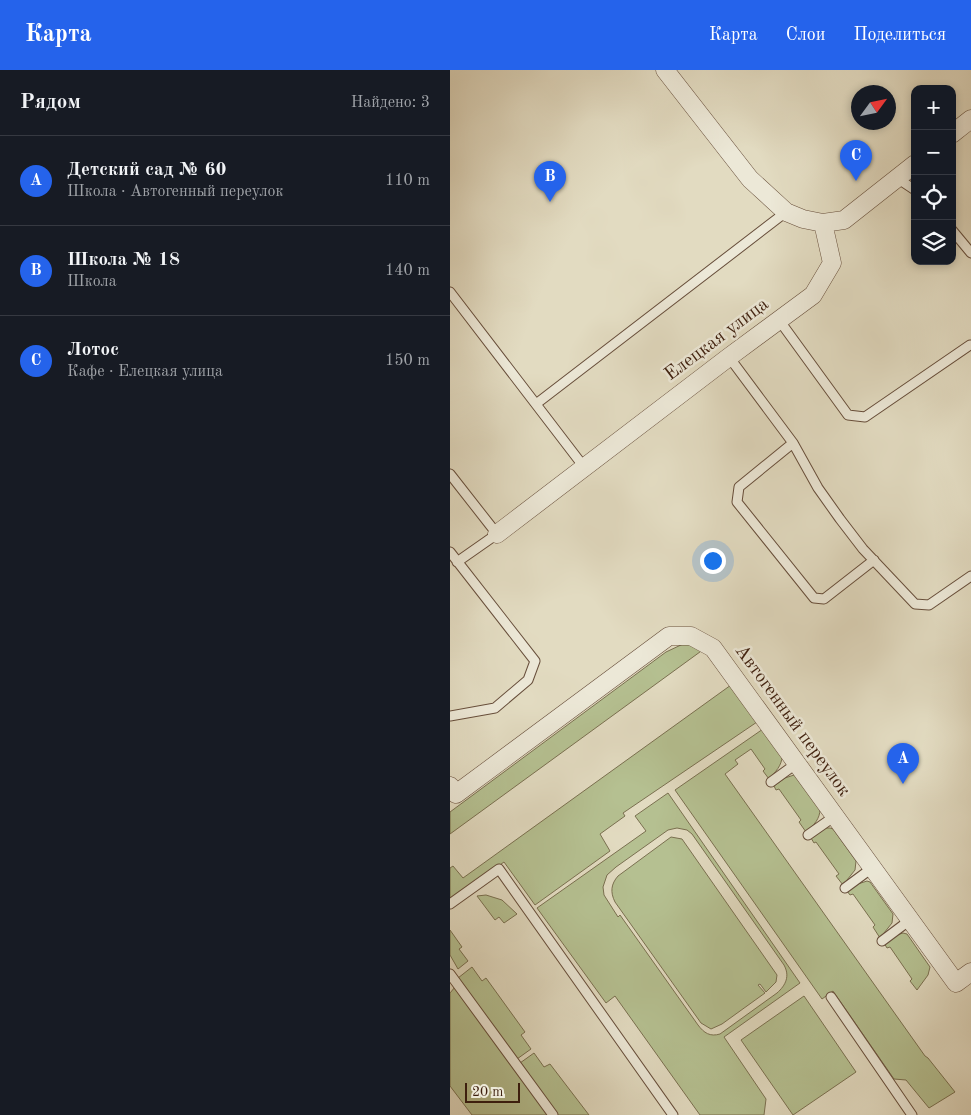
<!DOCTYPE html>
<html lang="ru">
<head>
<meta charset="utf-8">
<style>
	:root { --surface:#171b24; --page:#242831; --text:#f1f3f6; --muted:#9ea1a6; --line:#363941; --accent:#2563eb }
	body { margin:0; font-family:"Old Standard TT",serif; background:var(--page); color:var(--text) }
	.controls { position:absolute; right:15px; top:15px; display:grid; overflow:hidden; border-radius:10px; box-shadow:0 2px 8px #0003 }
	.controls button { width:45px; height:45px; display:grid; place-items:center; padding:0; border:0; border-bottom:1px solid var(--line); background:var(--surface); color:var(--text); font:25px sans-serif }
	.compass { position:absolute; left:401px; top:15px; width:45px; height:45px; border-radius:50%; background:var(--surface); box-shadow:0 2px 8px #0003; rotate:57deg }
	.scale { position:absolute; left:15px; bottom:12px; width:55px; box-sizing:border-box; padding-left:5px; border:2px solid #3e1f0e; border-top:0; font-size:14px; line-height:18px; white-space:nowrap; color:#3e1f0e; -webkit-text-stroke:4px #ece8d7; paint-order:stroke }
	.you { position:absolute; left:262px; top:490px; width:18px; height:18px; margin:-12px; border:4px solid #fff; border-radius:50%; background:#1a73e8; box-shadow:0 0 0 8px #1a73e833 }
	.badge { display:grid; place-items:center; width:32px; height:32px; border-radius:50%; background:var(--accent); color:#fff; font-size:16px; font-weight:700 }
	.pin { position:absolute; translate:-50% -41px; filter:drop-shadow(0 1px 2px #0008) }
	.pin::after { content:''; position:absolute; top:26px; width:18px; height:15px; background:inherit; clip-path:polygon(0 0,100% 0,50% 100%) }
	.list { margin:0; padding:0; list-style:none }
	h2 { display:flex; justify-content:space-between; align-items:center; height:65px; margin:0; padding:0 20px; font-size:21px }
	h2 small { font-size:16px; font-weight:400; color:var(--muted) }
	.list li { display:grid; grid-template-columns:32px 1fr auto; gap:15px; align-items:center; box-sizing:border-box; height:90px; padding:0 20px; border-top:1px solid var(--line) }
	.list b { display:block; font-size:19px; white-space:nowrap }
	.list p { margin:0; font-size:16px; white-space:nowrap; color:var(--muted) }
	.list em { font-size:16px; font-style:normal; color:var(--muted) }
	.icon { flex:none; width:28px; height:28px; fill:none; stroke:currentColor; stroke-width:2; stroke-linecap:round; stroke-linejoin:round }
	.map { position:relative; flex:none; width:521px; height:1045px; overflow:hidden }
	header { display:flex; align-items:center; gap:30px; box-sizing:border-box; height:70px; padding:0 25px; background:var(--accent); color:#fff }
	header strong { font-size:24px }
	nav { display:flex; gap:28px; margin-inline-start:auto; font-size:18px }
	main { display:flex }
	aside { flex:1; background:var(--surface) }
	.map>svg:first-child { display:block }
	.green { fill:#b5c091; stroke:#7a7050; fill-rule:evenodd }
	.lines { fill:none; stroke-linecap:round; stroke-linejoin:round }
	.lane-casing { stroke:#674e3b; stroke-width:11 }
	.street-casing { stroke:#674e3b; stroke-width:19 }
	.lane { stroke:#ece8d7; stroke-width:9 }
	.street { stroke:#ece8d7; stroke-width:18 }
	.labels { text-anchor:middle; dominant-baseline:central; stroke-width:5; stroke-linejoin:round; paint-order:stroke }
	.street-label { font-size:19px; fill:#3e1f0e; stroke:#ece8d7 }
</style>
</head>
<body>
<header>
<strong>Карта</strong>
<nav><a>Карта</a><a>Слои</a><a>Поделиться</a></nav>
</header>
<main>
<aside>
<h2>Рядом<small>Найдено: 3</small></h2>
<ul class="list">
<li><span class="badge">A</span><div><b>Детский сад № 60</b><p>Школа · Автогенный переулок</p></div><em>110 m</em></li>
<li><span class="badge">B</span><div><b>Школа № 18</b><p>Школа</p></div><em>140 m</em></li>
<li><span class="badge">C</span><div><b>Лотос</b><p>Кафе · Елецкая улица</p></div><em>150 m</em></li>
</ul>
</aside>
<div class="map">
<svg width="521" height="1045" viewBox="0 0 521 1045">
	<rect width="100%" height="100%" fill="#e2dbc1"/>
	<filter id="stains"><feTurbulence type="fractalNoise" baseFrequency=".004" numOctaves="4"/><feColorMatrix values="0 0 0 0 .2 0 0 0 0 .09 0 0 0 0 .02 0 0 0 .5 -.17"/></filter>
	<radialGradient id="worn" r=".72"><stop offset=".6" stop-color="#630" stop-opacity="0"/><stop offset="1" stop-color="#630" stop-opacity=".3"/></radialGradient>
	<path class="green" d="M233 574H242L254 579 0 764V742L216 582Z
		M281 615 307 652 173 743 175 746 150 764 160 781 85 835 54 792 0 830V798L3 796 13 808Z
		M313 659 332 686C332 696 325 702 319 709L313 701 315 699 301 679 285 690 288 694 275 704 475 986 478 988 505 1022 479 1038 456 1010 444 1009 383 921 372 929 225 720Z
		M344 705 347 707 370 739C370 749 364 755 356 762L349 752 351 750 329 719 326 720 324 716 335 708Z
		M218 723 350 913 274 967 316 1029 314 1045H250L165 926 156 933 87 838 196 761 185 746ZM227 758 237 760 242 764 334 895C340 906 336 915 327 923L270 964C260 967 254 963 248 955L170 845 168 847 154 825 153 817 157 805 166 797 218 760Z
		M376 758H380L383 759 406 791 405 800 393 815 386 806 389 804 366 772 364 773 361 768Z
		M221 767 232 769 327 905 326 912 316 922 310 914 308 915 315 923 272 954 261 959 251 953 165 832C160 822 161 814 168 806Z
		M417 811 420 812 443 844 442 853 430 868 423 857 425 855 403 824 400 825 397 821 408 814Z
		M36 825 52 830 67 844 54 853 49 847 45 850 27 826Z
		M0 860 12 877 9 879 18 891 8 899 0 885Z
		M453 863 457 864 480 897 478 905 467 920 460 911 462 909 440 877 437 878 434 873 444 866Z
		M22 897 32 911 36 908 75 962 71 965 81 979 67 989 8 908Z
		M5 917 103 1045H22L0 1016V923Z
		M354 926 406 1002 343 1045 291 970Z
		M84 983 94 997 100 994 139 1045H107L70 993Z"/>
	<g class="lines">
		<defs>
			<path id="lane" d="M447 108 465 120
				M502 160 521 183
				M0 222 134 397
				M329 250 398 345 415 347 520 275
				M279 287 343 373 368 418 390 449 413 479 465 534 479 535 521 506
				M86 334 336 142
				M343 373 289 417 287 432 364 528 374 529 424 490
				M0 404 47 464 7 492
				M0 482 85 591 78 610 45 638 0 646
				M321 712 347 693
				M358 765 385 746
				M395 818 422 798
				M0 834 49 799 223 1045
				M432 871 460 850
				M0 904 103 1045
				M381 927 462 1045"/>
			<path id="street" d="M215 0 300 109 336 142 353 149 373 153 394 150 465 94
				M502 64 521 49
				M47 464 279 287 363 225 382 193 373 153
				M0 716 6 724 219 566H241L263 578 506 913 521 902"/>
		</defs>
		<use href="#lane" class="lane-casing"/>
		<use href="#street" class="street-casing"/>
		<use href="#lane" class="lane"/>
		<use href="#street" class="street"/>
	</g>
	<g class="labels">
		<g class="street-label">
			<text transform="translate(267 270) rotate(-37)">Елецкая улица</text>
			<text transform="translate(342 651) rotate(54)">Автогенный переулок</text>
		</g>
	</g>
	<rect width="100%" height="100%" filter="url(#stains)"/>
	<rect width="100%" height="100%" fill="url(#worn)"/>
</svg>
<div class="controls">
<button>+</button>
<button>−</button>
<button><svg class="icon" aria-label="locate" viewBox="0 0 24 24"><circle cx="12" cy="12" r="6"/><path d="M12 2v4M12 18v4M2 12h4M18 12h4"/></svg></button>
<button><svg class="icon" aria-label="layers" viewBox="0 0 24 24"><path d="M12 4l9 5-9 5-9-5zM3 14l9 5 9-5"/></svg></button>
</div>
<svg class="compass" viewBox="-18 -18 36 36"><path d="M0-13l5 13h-10z" fill="#e53935"/><path d="M0 13l5-13h-10z" fill="#9ea1a6"/></svg>
<div class="scale">20 m</div>
<div class="you"></div>
<div class="pin badge" style="left:453px;top:714px">A</div>
<div class="pin badge" style="left:100px;top:132px">B</div>
<div class="pin badge" style="left:406px;top:111px">C</div>
</div>
</main>
</body>
</html>
